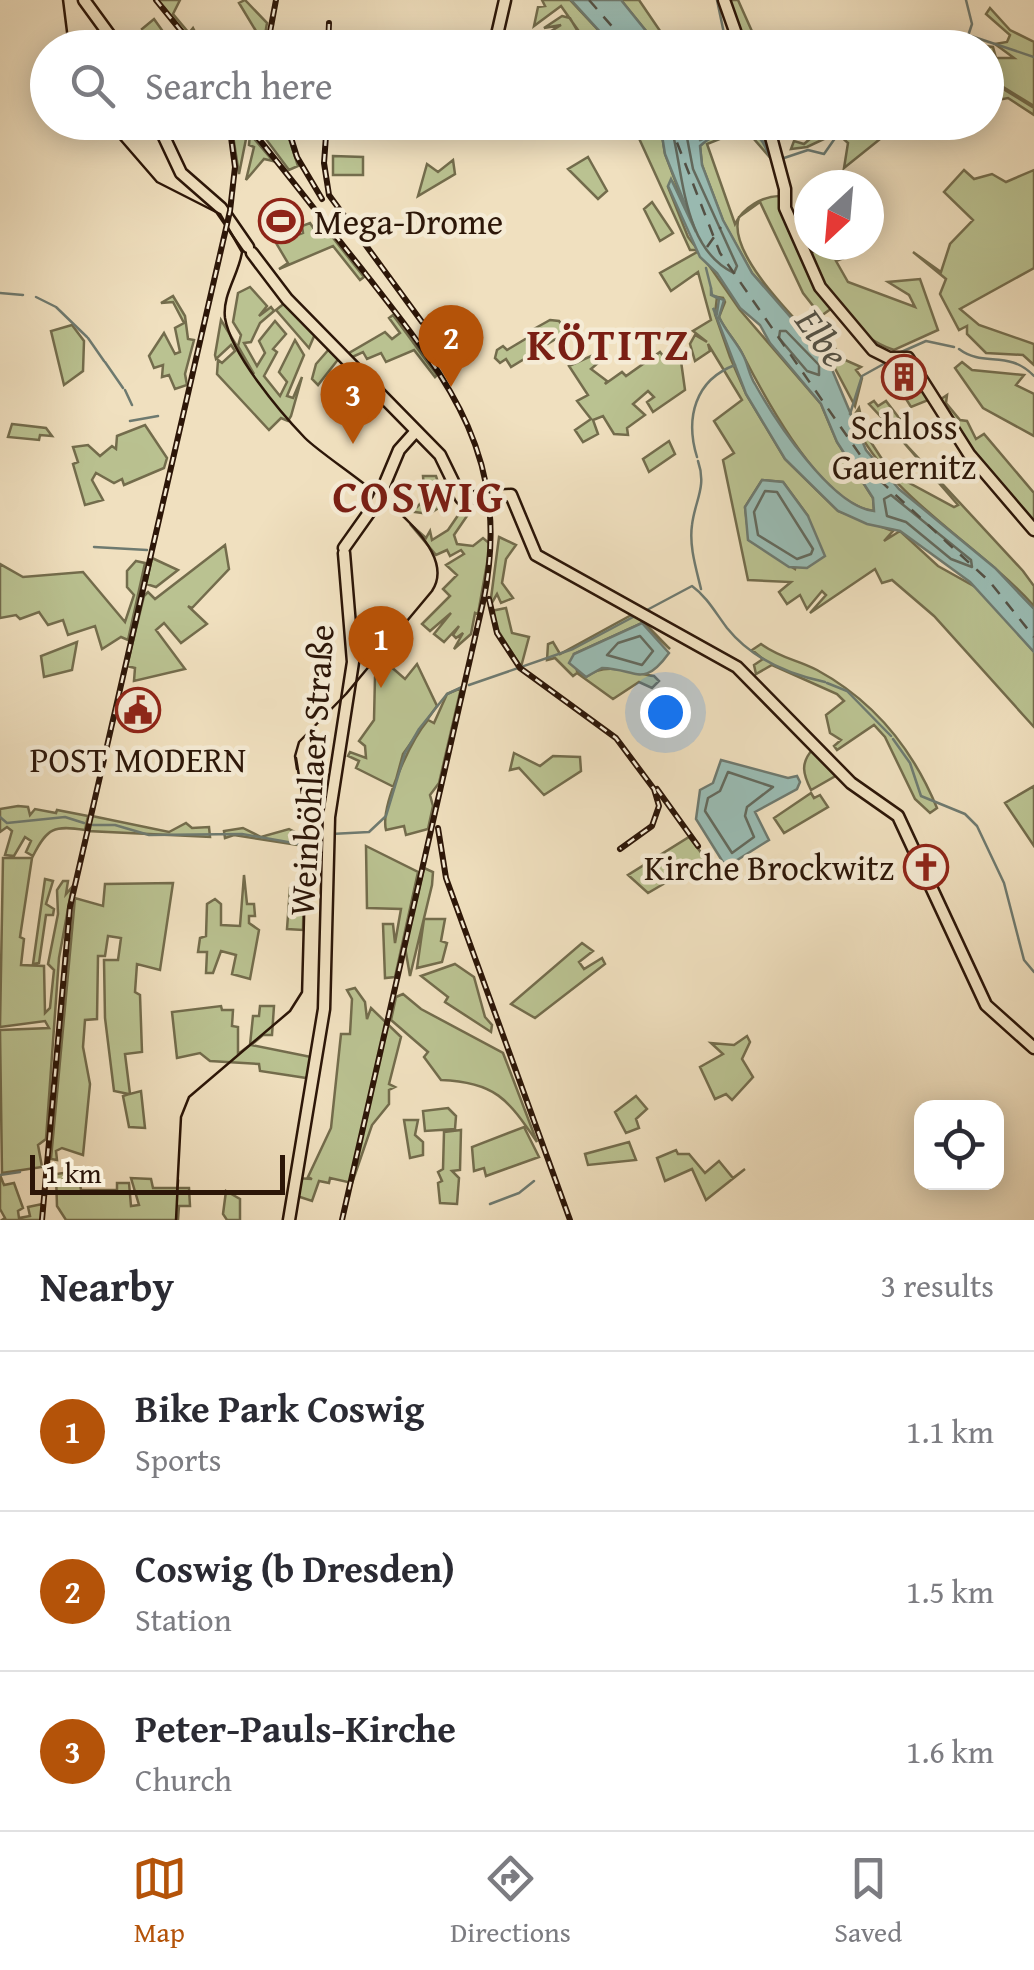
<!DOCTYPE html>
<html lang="en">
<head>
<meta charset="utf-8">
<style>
	:root { --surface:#fff; --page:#f2f2f3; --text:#2b2b33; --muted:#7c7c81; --line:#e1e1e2; --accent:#b45309 }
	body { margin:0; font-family:"Gentium Book Plus",serif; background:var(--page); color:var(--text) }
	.controls { position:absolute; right:30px; bottom:30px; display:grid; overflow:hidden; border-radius:20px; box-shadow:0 5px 25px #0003 }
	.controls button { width:90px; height:90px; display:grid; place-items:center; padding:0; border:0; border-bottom:2px solid var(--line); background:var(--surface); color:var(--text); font:50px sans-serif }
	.compass { position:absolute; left:794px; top:170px; width:90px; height:90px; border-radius:50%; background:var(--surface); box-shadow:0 5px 25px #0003; rotate:206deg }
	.scale { position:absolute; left:30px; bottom:25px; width:255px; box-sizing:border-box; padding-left:10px; border:5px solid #2c1608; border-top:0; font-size:28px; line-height:35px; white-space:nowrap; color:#2c1608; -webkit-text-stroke:8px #f5ebd5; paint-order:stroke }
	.you { position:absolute; left:665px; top:712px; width:35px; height:35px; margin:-25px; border:8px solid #fff; border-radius:50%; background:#1a73e8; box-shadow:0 0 0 15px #1a73e833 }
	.badge { display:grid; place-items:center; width:65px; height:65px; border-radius:50%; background:var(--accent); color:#fff; font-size:32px; font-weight:700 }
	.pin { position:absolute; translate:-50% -82px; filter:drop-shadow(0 2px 5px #0008) }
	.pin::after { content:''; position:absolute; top:52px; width:35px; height:30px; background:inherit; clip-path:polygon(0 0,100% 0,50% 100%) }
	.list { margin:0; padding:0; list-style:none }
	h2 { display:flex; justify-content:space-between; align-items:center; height:130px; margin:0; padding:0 40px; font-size:42px }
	h2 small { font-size:32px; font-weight:400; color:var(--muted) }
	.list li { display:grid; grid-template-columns:65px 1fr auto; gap:30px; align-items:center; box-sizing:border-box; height:160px; padding:0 40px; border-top:2px solid var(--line) }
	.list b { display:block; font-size:38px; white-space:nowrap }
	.list p { margin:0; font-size:32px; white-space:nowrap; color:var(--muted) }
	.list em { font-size:32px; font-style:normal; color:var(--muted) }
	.icon { flex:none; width:55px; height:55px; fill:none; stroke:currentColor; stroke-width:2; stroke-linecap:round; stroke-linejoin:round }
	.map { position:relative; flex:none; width:1034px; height:1220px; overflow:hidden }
	.search { position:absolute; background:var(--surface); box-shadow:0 5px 25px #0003; left:30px; right:30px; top:30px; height:110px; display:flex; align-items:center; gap:25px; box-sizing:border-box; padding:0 35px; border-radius:55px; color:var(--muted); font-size:38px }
	.sheet { height:610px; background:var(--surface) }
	nav { display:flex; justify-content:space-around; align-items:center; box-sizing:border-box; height:140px; border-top:2px solid var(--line); background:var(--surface); font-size:28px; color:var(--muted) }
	nav a { display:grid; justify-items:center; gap:5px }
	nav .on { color:var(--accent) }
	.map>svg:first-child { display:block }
	.green { fill:#bac291; stroke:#736c4c; stroke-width:2.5; fill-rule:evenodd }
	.water { fill:#9abdb5; stroke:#6e7a70; stroke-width:2.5 }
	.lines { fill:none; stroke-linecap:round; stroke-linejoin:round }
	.shore { stroke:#636a5e; stroke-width:2.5 }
	.stream { stroke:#6e7a70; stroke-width:2.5 }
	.ferry { stroke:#525045; stroke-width:2.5; stroke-dasharray:12 10; stroke-linecap:butt }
	.major-casing { stroke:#2c1608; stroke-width:15 }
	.major { stroke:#f0e0bf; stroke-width:10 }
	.tram { stroke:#2c1608; stroke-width:2.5 }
	.rail-casing { stroke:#2c1608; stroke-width:6 }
	.rail { stroke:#f5ebd5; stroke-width:2.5; stroke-dasharray:8; stroke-linecap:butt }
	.labels { text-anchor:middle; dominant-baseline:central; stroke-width:9; stroke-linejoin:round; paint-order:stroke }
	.poi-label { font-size:35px; fill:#2c1608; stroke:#f5ebd5 }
	.street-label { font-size:35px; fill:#2c1608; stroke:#f5ebd5 }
	.water-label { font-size:38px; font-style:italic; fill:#525045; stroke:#f5ebd5 }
	.district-label { font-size:45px; font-weight:bold; letter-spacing:2.5px; fill:#7a1f14; stroke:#f5ebd5 }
</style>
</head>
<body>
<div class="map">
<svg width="1034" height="1220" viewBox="0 0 1034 1220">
	<rect width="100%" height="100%" fill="#f0e0bf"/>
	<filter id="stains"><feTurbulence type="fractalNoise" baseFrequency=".002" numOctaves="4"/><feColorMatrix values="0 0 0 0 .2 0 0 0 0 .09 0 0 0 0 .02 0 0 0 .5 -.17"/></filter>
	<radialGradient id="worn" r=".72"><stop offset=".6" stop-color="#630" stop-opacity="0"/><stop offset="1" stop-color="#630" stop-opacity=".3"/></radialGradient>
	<path class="green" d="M157 0H180L173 14 189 33 193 28 203 47H196Z
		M245 0 267 23 265 35 259 36 239 3Z
		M542 0H570L614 47H590L561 6 534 26 538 7 545 6Z
		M621 0H639L671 47H659Z
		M725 0H738L759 47H743Z
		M990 8 1010 30 1034 42V106L987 77V59L995 62 996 58 987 53 986 48 975 47 977 45 993 47 996 58H1014L995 44 1007 42 1010 35 986 14Z
		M562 16 570 18 587 47H556L548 33 561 25 544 28Z
		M154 19 174 47H137V41L146 35 142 29Z
		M987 79 1034 108V115L1008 98 987 102Z
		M231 123H242L248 129 239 174Z
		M254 123H284L298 166 289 170Z
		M632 123H660L665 154 695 233 673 183 668 187 688 237 698 250H690Z
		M692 123H740L754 129 765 126V144L773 161 753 138 732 134 707 144 735 224C743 208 763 195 782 196L832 308 821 316 803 293 760 202 739 217C725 256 809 332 833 360L840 361 829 341 845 360 861 367 856 370 862 378 855 406 831 361 752 273 723 221 702 165 700 146 707 139 698 138Z
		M805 123H858L807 147 791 149 794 141 804 144 811 138 799 128Z
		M864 123H900L844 168 848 143 838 134Z
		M250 134 273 161 264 159 246 180 254 147 249 145Z
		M333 156 363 157V175H333Z
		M588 157 607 191 598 199 568 169Z
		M453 160 455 174 418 196 427 164 438 172Z
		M964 170 974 179 992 174 1006 182 1034 170V268L960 309 979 325 1034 344V365L1023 355 986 353 967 334V326L959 330 940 294 946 279 913 252 941 272 950 244 973 220 944 192Z
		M652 202 673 233 660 241 644 209Z
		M310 223 314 229H326L364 277 360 280 333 246 279 269 288 263 276 243 303 233 302 226Z
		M809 231V245L839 246 849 256 836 261 848 282 915 307 909 295 888 282 920 279 938 330 894 350C851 336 826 293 808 255L815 251 805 254 797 238Z
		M699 251 740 310 821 404 837 442 873 498 874 511C822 505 765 398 743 355 736 341 726 332 719 317L725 302 723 298 717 297 715 314 730 357 746 394 785 459 838 511 893 531 884 541 900 531 938 566 979 589 1034 652V727L934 616 892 580 882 583 875 569 810 613 826 595 822 591 807 609 800 595 787 604 779 592 791 582 748 580 723 460 734 453 714 421 742 400 708 344 710 351 695 361 690 344 695 335 707 342 693 331 711 320 698 272 671 291 660 273ZM762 480 783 482 808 516 795 569 749 540 745 507Z
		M250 287 267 306 259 316 271 307 274 311 260 323 251 342 244 343 257 366 265 353 259 341 275 321 286 334 273 349 277 352 264 376 280 396 287 382 279 372 295 340 304 355 287 396 293 398 302 377 291 416 288 421 281 418 269 430 217 374 218 360 222 363 235 351 231 345 216 359 215 355 221 320 254 374 238 346 241 335 233 322 238 293Z
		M173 296 185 316 188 339 194 340 185 374 187 385 175 389 169 375 162 377 163 365 154 368 149 356 164 333 175 354 180 352 175 328 184 323 173 302 161 303Z
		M286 302 315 334 309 348 276 310Z
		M393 315 437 375 435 377 414 350 386 362 381 353 367 359 363 352 348 359 344 356 385 332 392 339 400 333 389 318Z
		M550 320 559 321 567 332 536 351 531 345 534 353 511 367 506 359 500 363 495 358 497 350 503 346 507 350 527 338 525 334Z
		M72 325 84 341 83 371 64 385 51 331Z
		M330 348 340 357 318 385 312 379 316 364Z
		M660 352 668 362 680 354 685 390 653 412 647 402 654 397 648 391 633 404 645 415 627 428 628 435 614 434 603 416 593 420 598 434 583 442 575 430 591 419 577 401 588 395 569 366 591 356 598 363 591 369 607 381 605 384 622 372 626 376Z
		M962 362 972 370 1024 375 1016 385 1034 394V436L983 408 955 368Z
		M917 375 931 399 911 407 898 386Z
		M947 395 946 403 960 420 967 421 976 439 984 434 1034 493V528L935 403Z
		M874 401 878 406 886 401 906 427 897 434 869 404Z
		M859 408 865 433 891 473 954 507 958 505 898 436 1023 571 1034 586V606C975 541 889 498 852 419Z
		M12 424 46 428 52 436 40 435 39 440 8 437Z
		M145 425 167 458 164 468 124 485 122 479 114 483 96 473 92 480 103 500 85 505 73 464 78 462 73 447 88 445 100 456 112 446 116 449 117 436Z
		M669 441 675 454 649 472 643 459Z
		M423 476H436L445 504 429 514 408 511 403 505 412 500 417 507 430 494 424 489Z
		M461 511 469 513 454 535 457 544 473 546 483 538 489 543V552L478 614 475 613 471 634 454 649 463 633 456 638 453 635 459 626 444 642 434 634 451 613 430 631 422 624 450 596 443 589 457 575 446 565 464 554 461 550 450 556 447 550 436 555 410 524 426 538 430 531 432 540 448 530Z
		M499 537 516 545 506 559 502 583 513 598 501 603 497 594 490 606Z
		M225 545 229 569 192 608 188 606 207 624 181 643 164 623 156 630 185 669 134 681 135 668 127 666 144 596 148 592 155 599Z
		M152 558 178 570 156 587 146 584Z
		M136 561 145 563 128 640 121 637 102 649 95 626 68 635 63 620 48 625 39 612 20 619 16 615 0 618V564L23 577 83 572 125 622 134 595 127 587V571Z
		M506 608 512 633 529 637 521 667 494 624 491 611Z
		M635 613 670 649 642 623 574 654 577 671 586 677C605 661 632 673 654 676L659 681 652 688 639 682 613 699 577 673 573 676 555 658 547 660 548 644 553 642 560 654Z
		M77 642 72 670 44 677 41 656Z
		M761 644C782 659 796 659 817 670 874 701 913 750 937 808L930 813 915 799 885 737 874 725 837 750 834 746 841 740 830 733 826 715 844 701 837 694 772 665 756 674 754 665 763 659 752 650Z
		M417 664 437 706 403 754 394 787 356 768 359 761 348 756 350 752 366 758 365 746 359 741 374 720 375 677 389 665 405 679Z
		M461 688 439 783 430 795 433 806 428 829 406 835 404 826 386 830C380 806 411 740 428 720L434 723 447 694Z
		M813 749 839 774 811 790C803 774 800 763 813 749Z
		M514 753 540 766 553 756 580 757 581 771 544 795 519 768 510 770Z
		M1034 786V846L1005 803Z
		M811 793 814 798 820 795 828 807 784 833 774 818Z
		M18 806 28 807 30 815 35 809 56 813 57 810 88 816 85 830C54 825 47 828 33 856L26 852 31 841 25 837 14 856 5 855 12 831 7 827 0 832V809Z
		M92 816 169 832 186 823 192 828 209 827 210 837 88 831Z
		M243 828 261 837 289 829 301 835 326 833V839L304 846 234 835 225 838 224 831Z
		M689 837 706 859 648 893 628 875Z
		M366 846 418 872 395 977 385 978 383 924H393L395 943 401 909 367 908Z
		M3 858H32L20 937 24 939 21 965 44 966 45 1013 50 1008 54 970 48 964 58 914 57 890 63 881H68L66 894 72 887 59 958 46 1139 38 1145 42 1167 2 1173 0 1030 49 1028 45 1021 0 1027Z
		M424 868 433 872 432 885 410 976 405 947Z
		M244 875 247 904H254L255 916H249V923L259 930 250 979 232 974 236 955 221 951 213 973H206L207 952H198L200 938 206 936 207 904 215 899 221 904V925L240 926Z
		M298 876H304L303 930 287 929 290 888H297Z
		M45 879 53 881 46 904 54 909 53 915H46L39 963 33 964Z
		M173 883 160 970 137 964 135 992 140 995 142 1052 125 1054 130 1094 141 1091 145 1128 129 1127 123 1096 129 1094 114 1091 105 1018 104 960H118L121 938 108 936 105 956H98L97 1019 85 1020 83 1047 90 1084 83 1155 62 1148 56 1151 57 1160 51 1159 75 898 103 906 105 884Z
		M424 919H445L441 941 447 943 442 962 417 968Z
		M582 943 593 951 579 962 584 969 602 958 605 964 535 1018 511 1004Z
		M455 964 474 977 485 1017 492 1025 491 1032 445 1002 448 997 421 976Z
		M355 988 365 1002 367 1019 371 1008 401 1037 389 1084 395 1087 389 1090V1104L372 1125 350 1189 348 1182 330 1178 329 1183 319 1181 312 1201 297 1196 296 1178 312 1179 308 1177 331 1128 341 1034H350L352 999 347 990Z
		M403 994 421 1009 503 1053 537 1142C508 1099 495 1082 441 1080L424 1057 428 1052 391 1020 396 997Z
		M221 1006 222 1010H233L232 1026 238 1027V1054L250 1045 253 1016H259L260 1006H274L272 1035H263L251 1045 316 1058 313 1079 260 1071 259 1064 210 1061 200 1053 177 1058 172 1012Z
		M747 1036 750 1042 742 1059 753 1077 732 1100 726 1094 715 1099 700 1067 723 1054 711 1043 734 1045Z
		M636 1096 647 1109 636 1119 639 1128 626 1133 615 1112Z
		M448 1108 456 1116 455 1129 425 1131 423 1111Z
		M404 1120H418L415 1135 423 1142V1155L410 1158Z
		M524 1127 539 1157 486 1176 484 1168 474 1171 472 1147Z
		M461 1130 460 1170 452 1171 459 1178 457 1204 440 1203 438 1183 442 1181 438 1172 443 1169 444 1132Z
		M629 1142 636 1160 588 1165 585 1154Z
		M676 1150 678 1154H689L705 1173 719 1161 733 1178 745 1169 706 1200 692 1169 665 1181 657 1158Z
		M78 1171 81 1190H117V1183H129L131 1206 139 1205 131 1178 151 1179 153 1188H189L190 1206H179L178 1220H66L57 1206 56 1174Z
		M0 1175 4 1185 14 1183 23 1208 18 1211 19 1218 30 1216 28 1207 42 1204 41 1220H2L5 1218 0 1209Z
		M226 1191 240 1199V1220H227L223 1214Z"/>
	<path class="water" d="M571 0H621L659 47H614Z
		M660 123H692L700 140C717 134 748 122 762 140 767 147 768 155 773 161 767 155 767 147 761 140 746 123 713 133 700 146L702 165 723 220 752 273 828 360 866 450 899 489 995 568 1034 609V652L970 582 900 531 867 524 838 511 785 459 746 394 713 308 717 313 719 299 711 295V288L712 295 724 300 719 317C726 332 736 341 743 355 748 364 749 375 755 384 775 420 832 507 874 511L873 498 837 442 821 404 770 343 760 325 740 308 717 273 700 257 668 186 671 179 696 232 665 154Z
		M762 480 783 482 808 516 825 556 807 568 789 567 748 540 745 507Z
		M642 623 669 653C643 689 637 669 602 668L586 677 569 663 574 654Z
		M721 760 788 778 797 776 800 782 797 789 755 812 769 840 726 867 696 819 700 790 713 783Z"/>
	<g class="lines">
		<path class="shore" d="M670 122C684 170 681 248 734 273L737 266 693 169 684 122
			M780 331H786L819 365V375L807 371 779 338Z
			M765 491 777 492 813 549 811 554 797 559 758 535 754 512Z
			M891 495 971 560 972 567 951 559 906 522 887 516 884 499Z
			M640 636 653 651 642 665 607 655 618 643Z
			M728 772 773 787 747 807 745 816 754 837 732 853 705 811 708 798 720 791Z"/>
		<path class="stream" d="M717 0 726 43
			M971 36 1034 57
			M914 48 922 39 951 41 968 36 972 24 966 0
			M808 150 824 154 838 134 862 122
			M781 159 808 150
			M706 268 711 288
			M0 293 23 295
			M36 297 56 307 87 337
			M88 338 104 361
			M959 349C984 368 1008 349 1034 376
			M899 353 926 341 954 347
			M105 362 123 388
			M125 390 132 405
			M850 414 862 376 889 361
			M130 421 158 416
			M697 457C685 418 695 380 735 365
			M698 461C707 487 695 500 692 525 689 546 696 568 701 589
			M94 547 147 550
			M647 610 692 586C707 597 715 612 727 628 752 659 787 674 825 682
			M827 683 847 691 891 736
			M469 685 573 649 635 616
			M893 739 910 763 921 796 965 814 977 826 1004 883 1024 960 1034 972
			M0 817 7 823 65 817 84 823
			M93 825H115L149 835 242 834 299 844 324 836
			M331 834 369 832 386 816 405 753 419 729 447 694 462 687
			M0 1175 20 1172
			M490 1204 519 1193 534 1181"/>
		<path class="ferry" d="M589 0 631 48
			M669 122 720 253 874 475 990 582 1034 637
			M707 247 721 227"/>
		<defs>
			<path id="major" d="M84 0 119 48
				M724 0 741 48
				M494 48 505 0
				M157 122 181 173 221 208 248 247
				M767 122 785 189V208L820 287 873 350 889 358H908L969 454 1034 530
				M252 253 287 299 440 455 461 498 511 495 536 555 737 667 851 783 898 816 986 1005 1034 1048
				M344 548 378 500 399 450 416 431
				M289 1220 324 1009 329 817 353 662 344 553"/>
		</defs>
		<use href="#major" class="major-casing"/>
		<use href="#major" class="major"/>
		<path class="tram" d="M63 0 69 48
			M105 122 157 182 220 214 242 252C239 274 222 295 225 318 231 354 280 412 305 438 335 468 466 540 432 591L346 694 299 742 295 756 297 769
			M296 758 306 818 305 857
			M177 1193 181 1117 189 1097 290 1011 302 992 306 845
			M176 1220 178 1180"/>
		<defs>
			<path id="rail" d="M156 0 195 48
				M267 48 276 0
				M328 48 329 23
				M245 122C286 172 325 223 365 273 447 378 512 456 484 598L342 1220
				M286 122 297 157 322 199
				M327 122 324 163 329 195 422 322
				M489 599 497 633 520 668 616 738 654 789 659 806 652 826 620 849
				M657 789 698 846
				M438 828 446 878 570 1220
				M42 1220 70 907 230 211 235 167 229 122"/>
		</defs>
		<use href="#rail" class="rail-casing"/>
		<use href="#rail" class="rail"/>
	</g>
	<defs>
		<symbol id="stadium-ring" viewBox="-11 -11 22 22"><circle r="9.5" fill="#f5ebd5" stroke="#8f2418" stroke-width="1.5"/><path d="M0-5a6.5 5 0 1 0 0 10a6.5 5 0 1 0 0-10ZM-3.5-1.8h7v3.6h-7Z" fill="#8f2418"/></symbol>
		<symbol id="building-ring" viewBox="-11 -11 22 22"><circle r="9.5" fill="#f5ebd5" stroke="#8f2418" stroke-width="1.5"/><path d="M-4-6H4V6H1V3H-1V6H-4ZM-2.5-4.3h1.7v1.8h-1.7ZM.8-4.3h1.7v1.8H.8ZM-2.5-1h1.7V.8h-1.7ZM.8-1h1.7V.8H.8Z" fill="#8f2418"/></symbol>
		<symbol id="civic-ring" viewBox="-11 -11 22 22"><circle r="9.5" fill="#f5ebd5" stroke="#8f2418" stroke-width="1.5"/><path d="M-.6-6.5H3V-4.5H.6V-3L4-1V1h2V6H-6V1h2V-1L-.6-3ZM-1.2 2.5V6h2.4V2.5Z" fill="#8f2418"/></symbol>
		<symbol id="church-ring" viewBox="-11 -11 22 22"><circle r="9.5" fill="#f5ebd5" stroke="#8f2418" stroke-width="1.5"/><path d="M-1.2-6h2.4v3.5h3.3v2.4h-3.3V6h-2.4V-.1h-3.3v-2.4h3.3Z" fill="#8f2418"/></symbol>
	</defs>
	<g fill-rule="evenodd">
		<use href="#stadium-ring" x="256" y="196" width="50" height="50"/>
		<use href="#building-ring" x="879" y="352" width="50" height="50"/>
		<use href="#civic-ring" x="113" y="685" width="50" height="50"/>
		<use href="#church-ring" x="901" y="842" width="50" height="50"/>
	</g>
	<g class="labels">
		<g class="poi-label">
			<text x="314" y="221" text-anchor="start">Mega-Drome</text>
			<text x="904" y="426">Schloss<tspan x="904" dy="40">Gauernitz</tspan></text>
			<text x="138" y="759">POST MODERN</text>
			<text x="894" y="867" text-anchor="end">Kirche Brockwitz</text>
		</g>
		<g class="street-label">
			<text transform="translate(311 770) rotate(-86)">Weinböhlaer Straße</text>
		</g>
		<g class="water-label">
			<text transform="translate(823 337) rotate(54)">Elbe</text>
		</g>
		<g class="district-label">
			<text x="609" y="343">KÖTITZ</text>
			<text x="419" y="495">COSWIG</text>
		</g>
	</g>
	<rect width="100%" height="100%" filter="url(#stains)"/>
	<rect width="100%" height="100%" fill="url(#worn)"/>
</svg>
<div class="controls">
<button><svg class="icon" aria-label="locate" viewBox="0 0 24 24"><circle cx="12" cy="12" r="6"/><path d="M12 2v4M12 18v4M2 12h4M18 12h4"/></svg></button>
</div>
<svg class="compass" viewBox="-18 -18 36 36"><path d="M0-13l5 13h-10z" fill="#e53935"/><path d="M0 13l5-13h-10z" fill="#7c7c81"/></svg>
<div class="scale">1 km</div>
<div class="you"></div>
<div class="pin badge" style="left:381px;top:688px">1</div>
<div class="pin badge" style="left:451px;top:387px">2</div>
<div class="pin badge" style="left:353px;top:444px">3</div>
<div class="search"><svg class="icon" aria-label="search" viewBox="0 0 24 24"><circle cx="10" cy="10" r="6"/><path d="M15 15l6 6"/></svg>Search here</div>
</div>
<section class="sheet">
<h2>Nearby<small>3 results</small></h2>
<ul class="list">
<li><span class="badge">1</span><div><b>Bike Park Coswig</b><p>Sports</p></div><em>1.1 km</em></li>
<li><span class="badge">2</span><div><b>Coswig (b Dresden)</b><p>Station</p></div><em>1.5 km</em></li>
<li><span class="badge">3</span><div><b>Peter-Pauls-Kirche</b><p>Church</p></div><em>1.6 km</em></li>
</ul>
</section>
<nav>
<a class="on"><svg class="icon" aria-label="map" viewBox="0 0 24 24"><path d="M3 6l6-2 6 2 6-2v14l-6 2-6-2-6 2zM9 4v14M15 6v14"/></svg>Map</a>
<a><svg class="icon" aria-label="directions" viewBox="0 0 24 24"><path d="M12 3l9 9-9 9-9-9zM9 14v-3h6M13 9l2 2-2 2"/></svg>Directions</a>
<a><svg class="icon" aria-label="saved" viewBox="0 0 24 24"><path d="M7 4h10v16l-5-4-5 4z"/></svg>Saved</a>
</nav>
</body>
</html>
